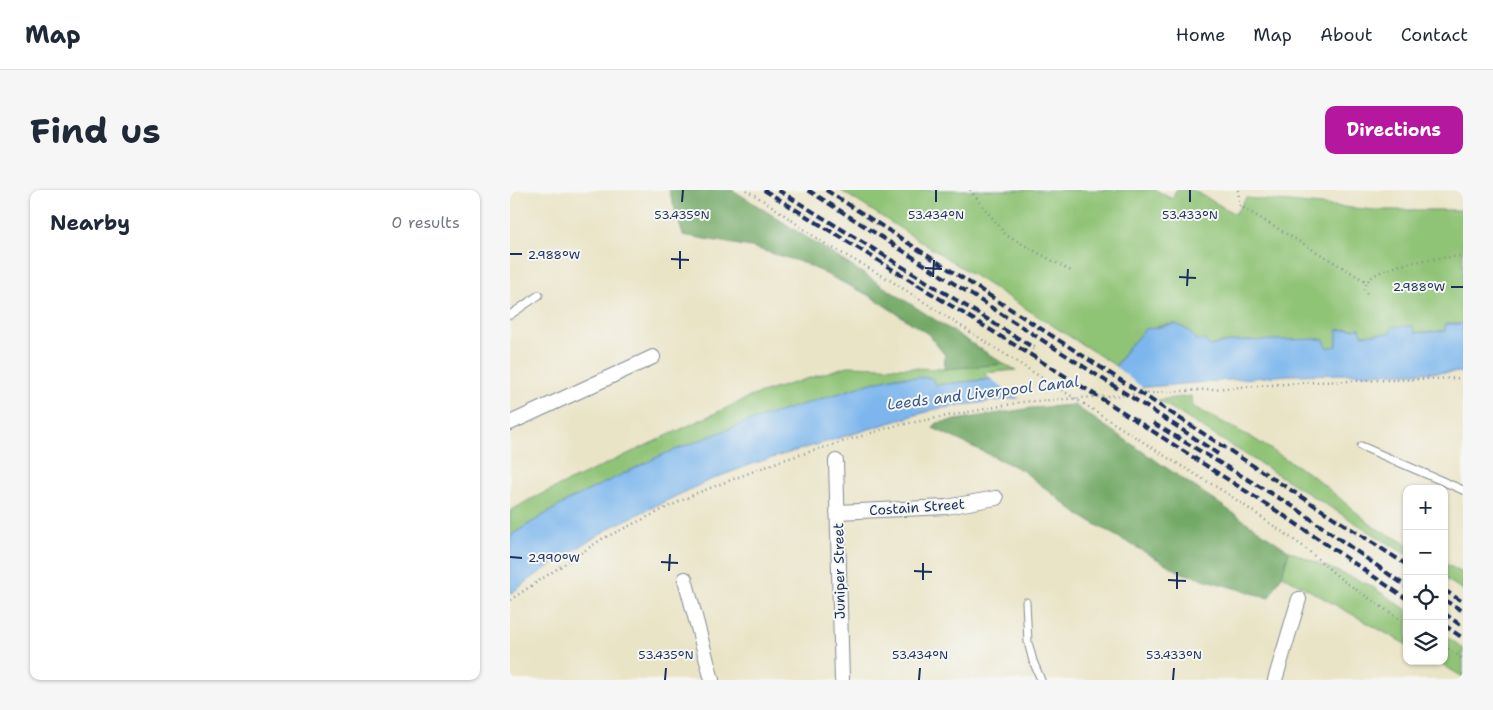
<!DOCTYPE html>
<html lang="en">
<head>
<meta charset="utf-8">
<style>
	:root { --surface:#fff; --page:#f6f6f7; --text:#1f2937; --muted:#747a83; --line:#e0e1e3; --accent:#b5179e }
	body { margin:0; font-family:"Shantell Sans",sans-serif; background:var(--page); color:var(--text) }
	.controls { position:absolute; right:15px; bottom:15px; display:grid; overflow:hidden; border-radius:10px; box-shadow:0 1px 4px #0004 }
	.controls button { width:45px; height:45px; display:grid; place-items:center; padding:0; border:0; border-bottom:1px solid var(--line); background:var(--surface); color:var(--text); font:25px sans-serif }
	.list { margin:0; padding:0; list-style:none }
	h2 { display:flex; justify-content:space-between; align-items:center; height:65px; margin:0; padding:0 20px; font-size:21px }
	h2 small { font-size:16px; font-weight:400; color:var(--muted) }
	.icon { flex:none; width:28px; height:28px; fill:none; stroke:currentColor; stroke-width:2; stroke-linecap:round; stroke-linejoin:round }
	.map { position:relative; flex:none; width:953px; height:490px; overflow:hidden; border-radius:10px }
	header { display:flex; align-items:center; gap:30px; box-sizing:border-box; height:70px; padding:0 25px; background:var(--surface); border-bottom:1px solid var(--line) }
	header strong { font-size:24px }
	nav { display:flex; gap:28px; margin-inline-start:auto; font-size:18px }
	.intro { display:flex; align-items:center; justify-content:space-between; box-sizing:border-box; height:120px; padding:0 30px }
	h1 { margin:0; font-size:35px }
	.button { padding:12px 22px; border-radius:10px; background:var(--accent); color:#fff; font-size:18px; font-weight:700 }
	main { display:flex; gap:30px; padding:0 30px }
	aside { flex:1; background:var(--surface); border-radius:10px; box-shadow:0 1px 4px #0004 }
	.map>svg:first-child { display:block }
	.green { fill:#8fc375; stroke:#55796a }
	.forest { fill:#73a966; stroke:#476c62 }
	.water { fill:#7bb6ed; stroke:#4b72a6 }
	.pier { fill:#eae4c7 }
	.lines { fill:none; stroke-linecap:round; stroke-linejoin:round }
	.lane-casing { stroke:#828a92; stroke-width:9 }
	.street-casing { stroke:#828a92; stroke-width:16 }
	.path { stroke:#828a92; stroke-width:2.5; stroke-dasharray:1 4; stroke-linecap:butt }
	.lane { stroke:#fff; stroke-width:7 }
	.street { stroke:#fff; stroke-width:14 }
	.rail { stroke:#1b2f5e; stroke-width:4; stroke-dasharray:8 4; stroke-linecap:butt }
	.path-bridge { stroke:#828a92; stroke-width:2.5; stroke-dasharray:1 4; stroke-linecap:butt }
	.ticks { fill:none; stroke:#1b2f5e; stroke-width:2 }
	.labels { text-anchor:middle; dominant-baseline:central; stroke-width:4; stroke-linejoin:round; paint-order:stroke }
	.street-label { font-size:14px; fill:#1b2f5e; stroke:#f6f6f2 }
	.water-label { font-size:15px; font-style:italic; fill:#385889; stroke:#f6f6f2 }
	.ticks-label { font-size:12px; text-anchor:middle; fill:#1b2f5e; stroke:#f6f6f2; stroke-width:4; stroke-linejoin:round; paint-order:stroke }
</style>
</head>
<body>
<header>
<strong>Map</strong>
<nav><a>Home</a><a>Map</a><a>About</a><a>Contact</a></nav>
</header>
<div class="intro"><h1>Find us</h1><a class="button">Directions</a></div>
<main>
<aside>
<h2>Nearby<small>0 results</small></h2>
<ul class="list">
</ul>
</aside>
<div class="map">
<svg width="953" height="490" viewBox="0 0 953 490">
	<rect width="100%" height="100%" fill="#f6f6f2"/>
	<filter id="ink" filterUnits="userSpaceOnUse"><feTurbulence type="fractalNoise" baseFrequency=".02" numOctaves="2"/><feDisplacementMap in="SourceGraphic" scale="10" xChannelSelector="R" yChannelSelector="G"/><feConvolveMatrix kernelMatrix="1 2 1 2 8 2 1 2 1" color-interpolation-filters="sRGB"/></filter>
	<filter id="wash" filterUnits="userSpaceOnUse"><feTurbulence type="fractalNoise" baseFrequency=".0096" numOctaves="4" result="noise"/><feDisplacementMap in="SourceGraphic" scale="20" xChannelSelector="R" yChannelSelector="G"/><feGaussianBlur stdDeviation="1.12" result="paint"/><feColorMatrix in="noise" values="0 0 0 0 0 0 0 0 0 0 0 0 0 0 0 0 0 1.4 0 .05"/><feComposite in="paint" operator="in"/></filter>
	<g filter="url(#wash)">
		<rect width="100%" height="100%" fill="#eae4c7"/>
		<path class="green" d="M330 0H646L662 9 666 0H683L725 24 736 8 865 20H953V134H936L935 141 852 145 850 138 827 140V156L816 158 813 149 710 153 700 156 686 150 679 141 666 134 652 135 642 139 618 158 606 176Z
			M494 174 506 180 474 183 481 189 425 195 422 188 386 187 365 192 240 231 152 265 59 310 4 343 0 349V321L19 310 242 206 338 176 434 179Z
			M681 206 682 216 741 247 803 286 864 337 897 354V365L648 210Z
			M779 361 860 395 897 420V455L772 385Z
			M934 373 953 383V400L934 388Z
			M934 445 953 458V487L926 471H934Z"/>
		<path class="forest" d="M159 0H223L494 174 434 179 435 165 418 144 360 106 294 73 241 57 173 45Z
			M564 215 779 361 772 385 759 408 672 383 569 325 512 280 423 238 427 233 522 218Z"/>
		<path class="water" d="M666 134 679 141 686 150H695L700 156 724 151 814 149 817 158 827 156V140L850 138 852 145 880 143 882 137 903 136 905 143 935 141V134H953V182L777 185 498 209 426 219 245 273 200 290 103 336 30 382 0 404V349L4 343 59 310 152 265 240 231 365 192 386 187 422 188 426 195 606 176 618 158 635 139C645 139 655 135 666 134Z"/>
		<path class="pier" d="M602 174 634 199 512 210 478 187Z"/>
	</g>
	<g filter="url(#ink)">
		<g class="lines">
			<defs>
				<path id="lane" d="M0 125 29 105
					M851 256 953 300
					M516 412 518 452 523 471 531 490"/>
				<path id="street" d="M0 233 143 167
					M326 271 332 490
					M327 322 436 317 486 308
					M175 389 202 490
					M765 490 789 409"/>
			</defs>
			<use href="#lane" class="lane-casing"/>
			<use href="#street" class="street-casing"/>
			<path class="path" d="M236 0 259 14 312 52 378 89 518 179
				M460 0 496 45 561 81
				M728 0 730 16 857 92
				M857 104 854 100C856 93 859 88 865 85 887 72 928 68 953 66
				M574 214 658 268 718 304 794 357 832 390 897 434
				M0 410 92 349 187 303 273 270 384 236 512 212 805 192 953 188
				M934 456 953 469"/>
			<use href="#lane" class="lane"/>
			<use href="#street" class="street"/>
			<path class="rail" d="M254 0 605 217 773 325 897 409
				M268 0 524 158
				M298 0 671 239 708 264
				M316 0 897 375
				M643 233 784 317 897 397
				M934 400 953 412
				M934 410 953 421
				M934 423 953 437
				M934 435 953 448"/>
			<path class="path-bridge" d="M518 179 574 214"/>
		</g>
	</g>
	<path class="ticks" d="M172 12 173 0M426 12V0M680 12V0M0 64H12M161 69 179 70M415 78 432 79M170 79V61M423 87 424 70M669 87 686 88M677 96 678 79M941 97H953M0 367 12 368M151 372 168 373M159 381 160 364M404 381 422 382M413 390V373M658 390 676 391M667 399V382M155 490 156 478M409 490 410 478M663 490 664 478"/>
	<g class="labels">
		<g class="street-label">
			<text transform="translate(407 317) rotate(-4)">Costain Street</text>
			<text transform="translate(329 381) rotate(-91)">Juniper Street</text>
		</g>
		<g class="water-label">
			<text transform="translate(473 203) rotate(-7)">Leeds and Liverpool Canal</text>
		</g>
	</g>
	<g class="ticks-label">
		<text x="172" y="29">53.435°N</text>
		<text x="426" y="29">53.434°N</text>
		<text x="680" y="29">53.433°N</text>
		<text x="44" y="69">2.988°W</text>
		<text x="909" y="101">2.988°W</text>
		<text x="44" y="372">2.990°W</text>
		<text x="156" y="469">53.435°N</text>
		<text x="410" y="469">53.434°N</text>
		<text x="664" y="469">53.433°N</text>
	</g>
</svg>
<div class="controls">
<button>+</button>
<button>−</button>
<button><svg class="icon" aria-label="locate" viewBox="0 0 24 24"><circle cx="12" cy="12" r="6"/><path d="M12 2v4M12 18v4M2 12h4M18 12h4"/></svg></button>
<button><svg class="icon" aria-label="layers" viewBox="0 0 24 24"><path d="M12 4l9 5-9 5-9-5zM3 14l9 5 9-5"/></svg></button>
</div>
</div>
</main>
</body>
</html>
